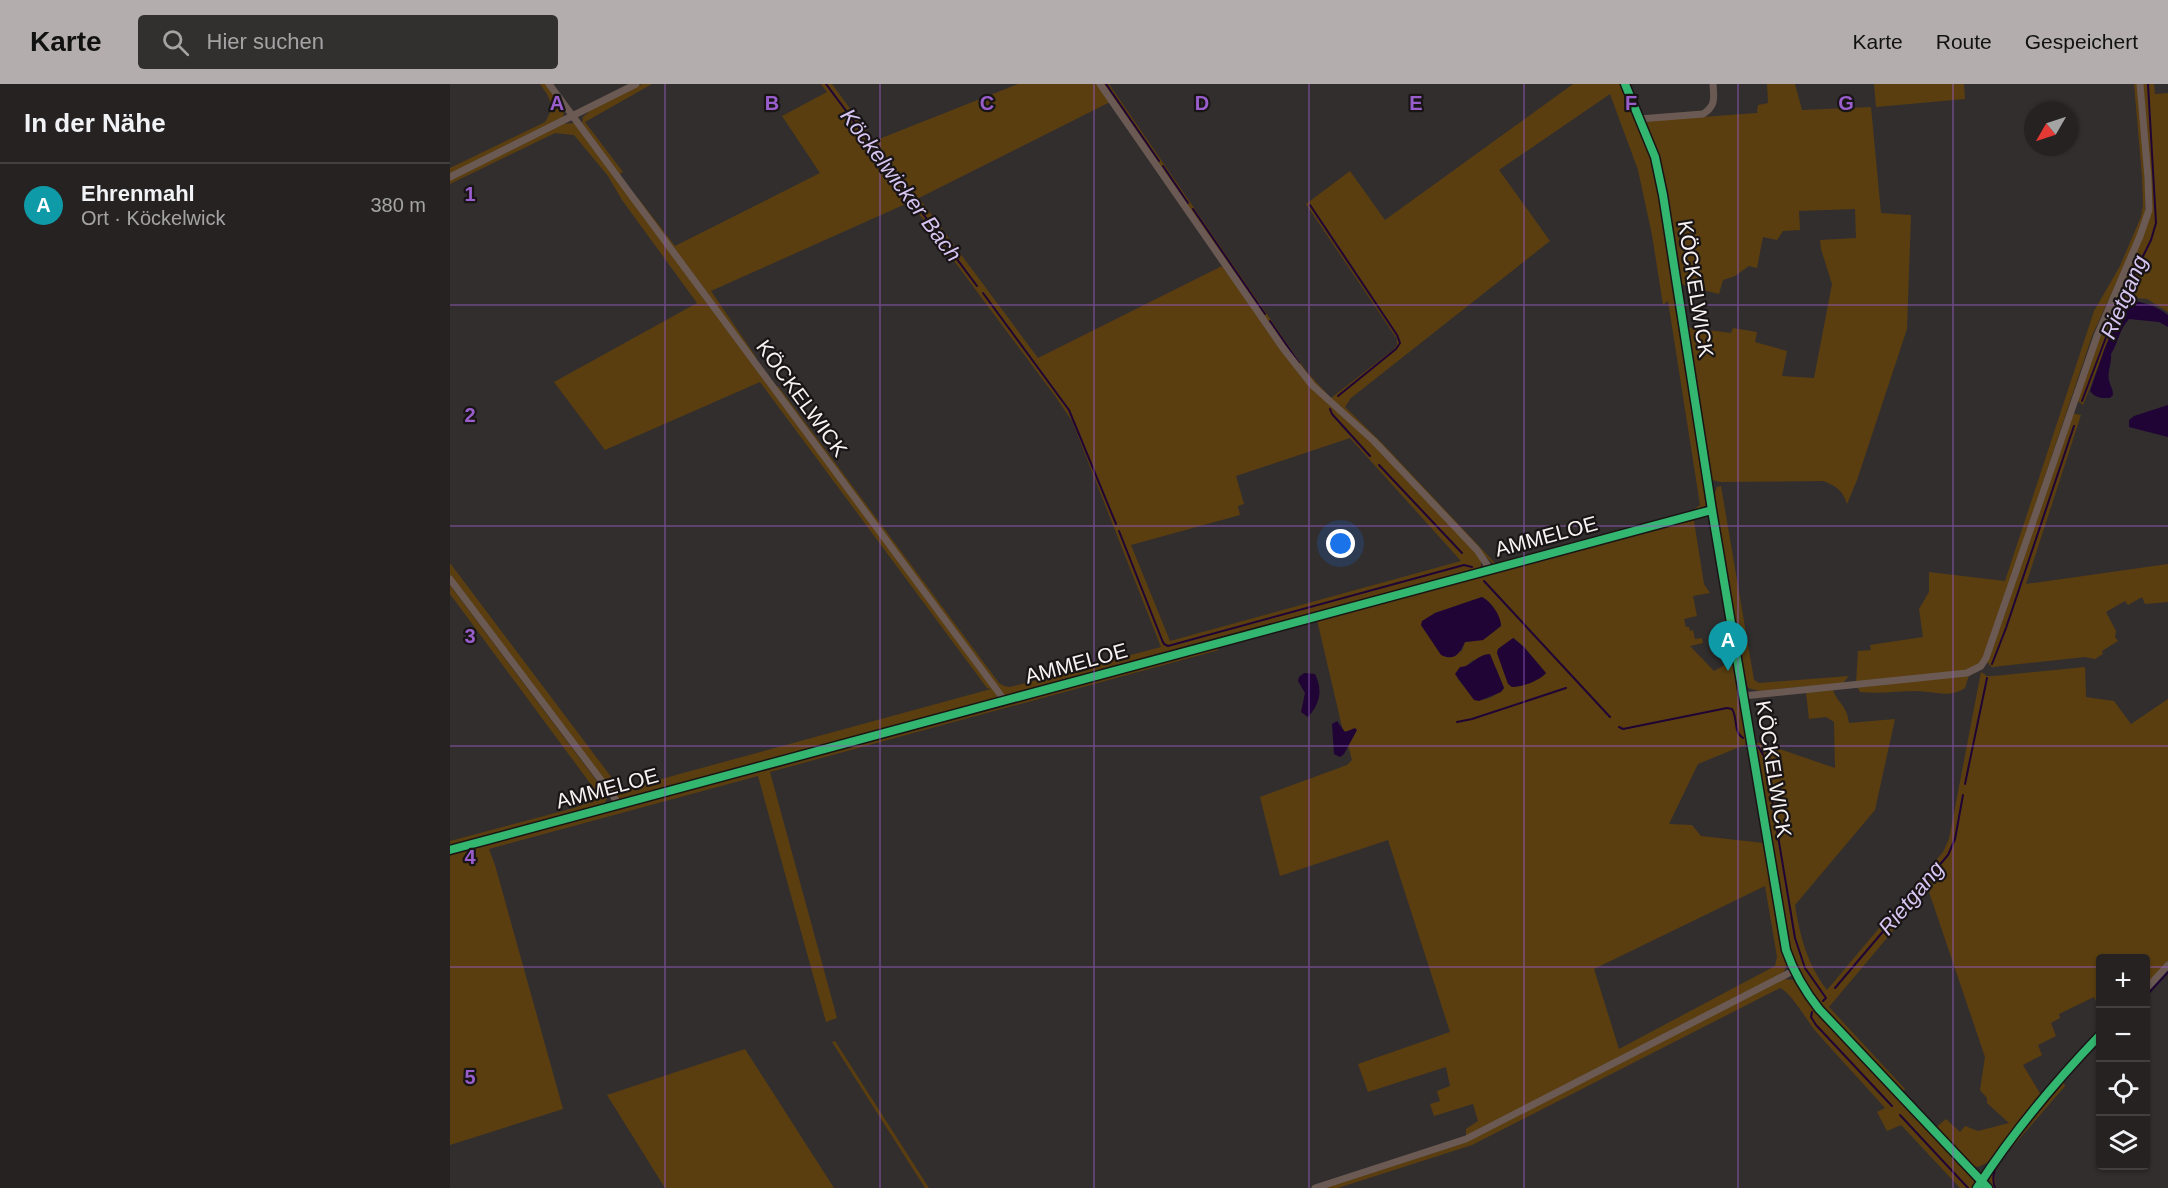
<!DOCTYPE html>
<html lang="de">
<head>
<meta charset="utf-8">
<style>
	:root { --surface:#262222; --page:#322f2f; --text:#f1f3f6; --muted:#a4a4a5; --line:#423f40; --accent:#b3adae }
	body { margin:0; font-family:Helvetica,sans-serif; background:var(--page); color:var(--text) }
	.controls { position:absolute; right:18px; bottom:18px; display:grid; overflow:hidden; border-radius:6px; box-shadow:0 2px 4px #0004 }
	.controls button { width:54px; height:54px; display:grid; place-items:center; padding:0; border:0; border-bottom:2px solid var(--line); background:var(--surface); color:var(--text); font:30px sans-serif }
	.compass { position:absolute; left:1574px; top:18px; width:54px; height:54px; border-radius:50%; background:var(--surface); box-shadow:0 2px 4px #0004; rotate:231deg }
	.you { position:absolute; left:891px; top:460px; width:21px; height:21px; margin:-15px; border:4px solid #fff; border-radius:50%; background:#1a73e8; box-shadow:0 0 0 9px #1a73e833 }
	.badge { display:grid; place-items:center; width:39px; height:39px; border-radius:50%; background:var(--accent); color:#fff; font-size:20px; font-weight:700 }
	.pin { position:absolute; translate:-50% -50px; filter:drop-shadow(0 2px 3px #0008) }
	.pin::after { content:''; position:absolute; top:32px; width:21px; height:18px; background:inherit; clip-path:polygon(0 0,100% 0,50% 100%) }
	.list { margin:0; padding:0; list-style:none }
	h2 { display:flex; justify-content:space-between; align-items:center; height:78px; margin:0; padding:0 24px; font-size:26px }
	h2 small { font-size:20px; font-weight:400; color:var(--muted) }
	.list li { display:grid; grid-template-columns:39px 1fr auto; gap:18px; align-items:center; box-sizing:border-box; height:84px; padding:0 24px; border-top:2px solid var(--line) }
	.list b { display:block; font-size:22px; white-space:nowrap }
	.list p { margin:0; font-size:20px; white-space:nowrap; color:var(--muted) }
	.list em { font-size:20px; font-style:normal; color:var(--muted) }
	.icon { flex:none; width:33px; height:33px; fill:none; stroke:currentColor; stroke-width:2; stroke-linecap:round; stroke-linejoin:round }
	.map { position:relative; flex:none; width:1718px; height:1104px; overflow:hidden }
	header { display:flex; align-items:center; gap:36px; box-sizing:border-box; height:84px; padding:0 30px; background:var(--accent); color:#111 }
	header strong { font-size:28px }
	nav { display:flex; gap:33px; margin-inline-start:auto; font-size:21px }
	.search { width:420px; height:54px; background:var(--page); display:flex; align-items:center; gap:15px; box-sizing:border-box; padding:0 21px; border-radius:6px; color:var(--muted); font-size:22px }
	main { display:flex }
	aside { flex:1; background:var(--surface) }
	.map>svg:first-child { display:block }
	.green { fill:#5a3e10; fill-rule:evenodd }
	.water { fill:#200435 }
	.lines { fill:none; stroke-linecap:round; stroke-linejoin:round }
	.stream { stroke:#200435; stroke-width:2 }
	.minor { stroke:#6a5a53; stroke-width:7 }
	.cycleway-casing { stroke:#191516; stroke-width:11 }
	.cycleway { stroke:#33b770; stroke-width:8 }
	.grid { fill:none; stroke:#9a5ecc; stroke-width:1.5; stroke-opacity:0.55 }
	.labels { text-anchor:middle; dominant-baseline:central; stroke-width:4.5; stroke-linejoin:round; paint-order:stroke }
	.street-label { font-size:21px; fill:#f8f2f3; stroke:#191516 }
	.water-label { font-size:22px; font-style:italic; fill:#d7c4f1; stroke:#191516 }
	.grid-label { font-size:20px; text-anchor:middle; font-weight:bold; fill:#9a5ecc; stroke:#191516; stroke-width:4.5; stroke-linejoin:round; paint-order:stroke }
</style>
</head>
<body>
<header>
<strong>Karte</strong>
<div class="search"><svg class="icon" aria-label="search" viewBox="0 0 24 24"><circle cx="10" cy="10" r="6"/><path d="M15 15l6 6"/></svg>Hier suchen</div>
<nav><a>Karte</a><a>Route</a><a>Gespeichert</a></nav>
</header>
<main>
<aside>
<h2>In der Nähe<small></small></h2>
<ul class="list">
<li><span class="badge" style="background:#0f9aa8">A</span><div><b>Ehrenmahl</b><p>Ort · Köckelwick</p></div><em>380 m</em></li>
</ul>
</aside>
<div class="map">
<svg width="1718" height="1104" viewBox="0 0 1718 1104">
	<rect width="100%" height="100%" fill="#322e2e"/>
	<path class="green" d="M90 0H96L115 25 112 36 0 92V84L95 38C106 22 100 14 90 0Z
		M192 0H202L135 38 173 88 168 91 132 39 133 33 142 25Z
		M371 0H382L424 57 568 0H648L660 18 469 114 588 274 772 182 853 295 922 358 1017 458 1031 477V484L1029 486 559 613 554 612 327 306 328 302 549 599 554 602 560 603 711 563 622 337 605 312 460 118 261 207 306 273 304 276 188 118V114L225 162 370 89 332 32 377 8ZM900 354 1011 477 720 557 681 461 790 431 788 422 794 420 786 392Z
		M653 0H659L856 287 881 314 944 265 947 261V255L856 120 900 87 935 136 1123 0H1171L1199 65 1210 111 1258 419 1249 428 1046 482 1043 480 929 360 855 291ZM1160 10 1188 86 1202 151 1213 221 1218 217 1250 421 1243 426 1045 479 933 360 895 323 901 314 1100 157 1049 86Z
		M1317 0H1345L1352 26 1421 23 1431 129 1461 131 1457 245 1407 396 1397 420C1393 406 1386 402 1373 397L1270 398 1262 396 1260 392 1236 243 1281 249 1283 244 1307 248 1305 258 1337 267 1332 292 1364 294 1382 200 1371 165 1370 156 1406 154 1405 125 1349 127 1350 146 1333 147 1327 156 1313 153 1307 184 1299 182 1285 192 1273 196 1269 210 1230 200 1212 87 1196 40 1198 37 1307 29 1308 21 1318 19Z
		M1424 0H1514L1515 15 1426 23Z
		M1684 0H1688L1695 95V129L1685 158 1642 252 1536 568 1529 580 1517 587 1406 599 1408 567 1421 566 1420 561 1473 553 1469 525 1479 508V488L1555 497 1644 227 1670 182 1691 133 1693 121 1692 92Z
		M1693 0H1704L1705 10 1718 9V228L1697 215 1685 214 1671 224 1633 321 1626 315 1649 248 1697 141Z
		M124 39 547 611 546 617 169 718 0 495V479L171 706 541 605 537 604 310 298 155 366 104 298 247 219 172 116 158 92 124 51 105 49 0 100V96L113 40Z
		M1621 329 1631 331 1576 500 1718 480V518L1695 520 1692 513 1678 521 1675 517 1656 528 1666 547 1665 553 1668 557 1652 567 1653 570 1645 575 1635 573 1542 583 1537 578Z
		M1271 402 1304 596 1309 599 1399 592 1393 599 1310 607 1298 604 1292 582 1263 414 1267 403Z
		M1240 435 1244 437 1254 500 1260 509 1243 512 1247 532 1234 535 1236 543H1239L1240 547 1243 546 1245 555 1252 554 1253 559 1240 562 1264 587 1284 576 1289 604 1287 611 1291 618 1297 660 1248 680 1219 740 1242 741 1251 752 1314 759 1337 880 1333 890 1016 1053V1045L1028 1037 1023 1020 984 1032 980 1020 990 1017 987 1007 1000 1002 996 983 918 1008 908 980 1000 948 938 756 830 792 810 713 897 681 902 676 898 661 906 648 893 647 867 536ZM1032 513C1042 518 1049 531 1051 542L1033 556 1015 558 1012 567 996 573 992 571 971 541 985 529ZM1064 554 1074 563 1096 589C1089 597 1072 603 1062 603L1058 599 1047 569 1048 565ZM1023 576 1046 584 1054 604C1048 611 1033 619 1024 615L1007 594 1015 583ZM1315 802 1327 873 1325 882 1169 965 1144 885Z
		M0 501 152 704 157 714 154 722 0 766V757L124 724 151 714 0 510Z
		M764 563 769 566 320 688 387 934 376 938 308 692 39 765 45 781 113 1025 0 1061V771Z
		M1635 583 1636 613 1664 617 1681 640 1718 615V877L1696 901V874H1650V927L1644 913 1609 930 1610 934 1601 939 1606 952 1588 961 1592 971 1573 981 1591 1011 1537 1079 1528 1083 1523 1082 1484 1045 1496 1035 1510 1048 1515 1042 1528 1047 1559 1039 1537 1019V1014L1530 1006 1535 973 1478 805 1379 923 1455 1005 1451 1008 1365 915 1351 895 1338 861 1303 659H1312L1385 684 1384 638 1376 633 1359 635 1356 608 1383 606C1388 620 1397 621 1399 639L1445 635 1425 726 1345 821C1350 852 1357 880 1377 906L1493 768 1499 755 1531 588 1537 592H1544Z
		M1519 591 1515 604C1500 614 1486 608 1468 607 1449 607 1430 610 1410 608L1407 602Z
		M1334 895 1344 896 1366 926 1519 1090 1525 1099 1524 1104H1510L1451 1041 1437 1047 1427 1028 1435 1024C1413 999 1390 975 1368 950 1358 939 1342 909 1330 904L1022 1061 888 1104H871L1013 1058Z
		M385 957 479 1104H475L382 958Z
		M295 965 384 1104H215L157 1011Z
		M1612 994 1615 1002 1551 1076 1544 1088 1546 1104H1541L1539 1094 1545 1080Z"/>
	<path class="water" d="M1684 217C1697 219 1708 223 1718 231V243L1709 238 1679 235C1670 244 1668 259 1661 270 1662 280 1657 287 1659 296 1660 302 1663 304 1663 311L1660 314C1651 314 1645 314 1640 307L1654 266 1671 224 1677 218Z
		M1718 321V353L1679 343V336L1684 332Z
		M1032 513C1041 518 1051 531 1051 542L1033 556 1015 558C1010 568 1006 578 991 571L971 541 972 537 985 529Z
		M1063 554 1074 563 1096 589C1089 597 1072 603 1062 603L1058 600 1047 569 1048 565Z
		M1040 570 1054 604 1051 608 1029 617 1024 616 1005 590 1010 583C1022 583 1025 571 1040 570Z
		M854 589 865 590C873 606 870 620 858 633L851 628 855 609 848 597 849 593Z
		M887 637 895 648 905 644 907 646 894 670 890 673 884 670 882 640Z"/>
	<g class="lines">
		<path class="stream" d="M376 0 527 202
			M656 0 709 77
			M713 82 738 119
			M860 121 947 251 950 259 946 265 888 312
			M743 125 815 230
			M533 209 619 326 666 440
			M820 237 849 279
			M1632 317 1666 227 1701 156 1706 139 1698 0
			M880 325 882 330 920 372
			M929 381 1012 469
			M669 447 712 556 714 560 718 562 1014 481 1022 483
			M1034 497 1160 633
			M1542 580 1556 544 1624 342
			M1007 638 1022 635 1116 604
			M1169 643 1173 645 1277 624 1282 625C1288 634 1283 648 1293 654
			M1308 662 1315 674 1345 854 1355 884 1376 914 1373 917
			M1515 700 1537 594
			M1385 904 1498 771 1505 755 1513 711
			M1696 912 1718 888
			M1362 928 1361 933 1366 941 1442 1022
			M1450 1031 1518 1104
			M1568 1051 1612 999
			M1545 1104C1539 1087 1550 1077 1559 1063"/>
		<path class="minor" d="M99 0 555 617
			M650 0 833 264 862 301 924 357 1027 466 1040 485
			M1175 0 1205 73 1213 111 1262 426 1336 866C1344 889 1354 906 1369 925L1538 1104
			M1189 35 1253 30C1266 22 1264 14 1263 0
			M0 93 186 0
			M0 495 169 720
			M1293 612 1517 589 1531 582 1536 574 1647 252 1690 152 1699 126 1698 94 1690 0
			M0 766 1262 426
			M1696 905 1718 881
			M865 1104 1016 1055 1343 887
			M1527 1104C1563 1048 1604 999 1650 951"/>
		<defs>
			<path id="cycleway" d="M1175 0 1205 73 1213 111 1262 426 1336 866C1344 889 1354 906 1369 925L1538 1104
				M0 766 1262 426
				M1527 1104C1563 1048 1604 999 1650 951"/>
		</defs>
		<use href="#cycleway" class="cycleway-casing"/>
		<use href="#cycleway" class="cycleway"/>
	</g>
	<path class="grid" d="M215 0V1104M430 0V1104M644 0V1104M859 0V1104M1074 0V1104M1288 0V1104M1503 0V1104M0 221H1718M0 442H1718M0 662H1718M0 883H1650M1696 883H1718"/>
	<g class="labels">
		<g class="street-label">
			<text transform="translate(1246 205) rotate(81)">KÖCKELWICK</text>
			<text transform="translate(352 314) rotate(54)">KÖCKELWICK</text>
			<text transform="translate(1096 452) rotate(-15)">AMMELOE</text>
			<text transform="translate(626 579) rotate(-15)">AMMELOE</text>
			<text transform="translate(1324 685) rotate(81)">KÖCKELWICK</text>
			<text transform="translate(157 704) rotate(-15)">AMMELOE</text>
		</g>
		<g class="water-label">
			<text transform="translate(451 101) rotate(53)">Köckelwicker Bach</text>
			<text transform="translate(1674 213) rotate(-67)">Rietgang</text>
			<text transform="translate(1461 814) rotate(-50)">Rietgang</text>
		</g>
	</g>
	<g class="grid-label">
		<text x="107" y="26">A</text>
		<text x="322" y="26">B</text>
		<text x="537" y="26">C</text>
		<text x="752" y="26">D</text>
		<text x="966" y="26">E</text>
		<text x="1181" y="26">F</text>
		<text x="1396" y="26">G</text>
		<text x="20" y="117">1</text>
		<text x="20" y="338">2</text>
		<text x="20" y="559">3</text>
		<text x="20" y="780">4</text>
		<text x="20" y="1000">5</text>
	</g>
</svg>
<div class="controls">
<button>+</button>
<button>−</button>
<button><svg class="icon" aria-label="locate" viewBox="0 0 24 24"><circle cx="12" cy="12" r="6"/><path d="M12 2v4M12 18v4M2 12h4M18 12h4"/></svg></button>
<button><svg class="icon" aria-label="layers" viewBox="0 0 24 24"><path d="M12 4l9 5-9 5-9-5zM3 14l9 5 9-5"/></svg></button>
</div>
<svg class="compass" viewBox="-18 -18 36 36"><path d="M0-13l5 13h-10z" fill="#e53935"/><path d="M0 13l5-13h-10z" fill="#a4a4a5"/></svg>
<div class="you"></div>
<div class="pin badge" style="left:1278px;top:587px;background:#0f9aa8">A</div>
</div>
</main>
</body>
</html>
